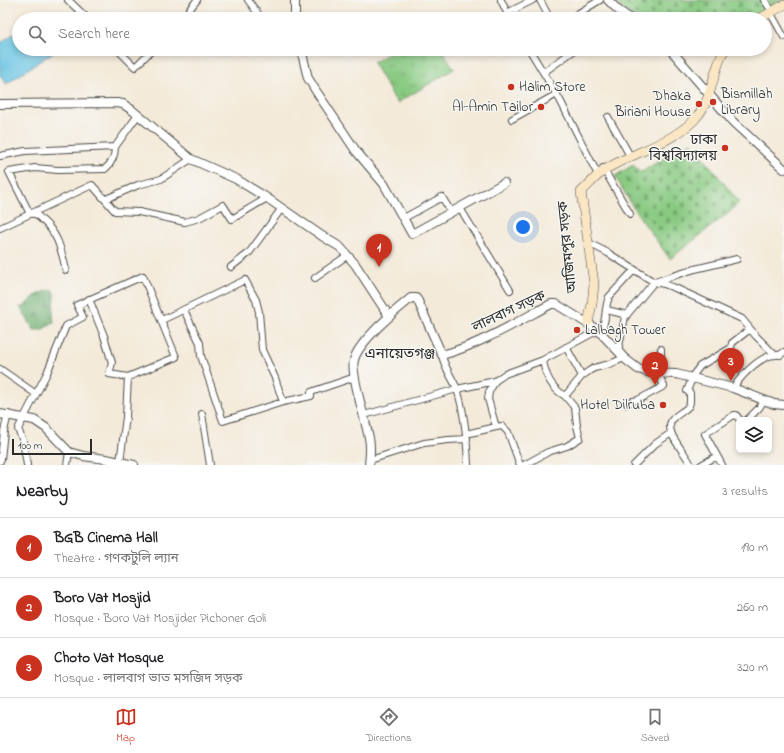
<!DOCTYPE html>
<html lang="en">
<head>
<meta charset="utf-8">
<style>
	:root { --surface:#fff; --page:#f6f6f6; --text:#202124; --muted:#757577; --line:#e0e0e0; --accent:#c8321e }
	body { margin:0; font-family:"Indie Flower","Noto Sans Bengali",sans-serif; background:var(--page); color:var(--text) }
	.controls { position:absolute; right:12px; bottom:12px; display:grid; overflow:hidden; border-radius:6px; box-shadow:0 2px 6px #0003 }
	.controls button { width:36px; height:36px; display:grid; place-items:center; padding:0; border:0; border-bottom:1px solid var(--line); background:var(--surface); color:var(--text); font:20px sans-serif }
	.scale { position:absolute; left:12px; bottom:10px; width:80px; box-sizing:border-box; padding-left:4px; border:2px solid #2b2b2b; border-top:0; font-size:11px; line-height:14px; white-space:nowrap; color:#2b2b2b; -webkit-text-stroke:3px #f6f6f2; paint-order:stroke }
	.you { position:absolute; left:523px; top:227px; width:14px; height:14px; margin:-10px; border:3px solid #fff; border-radius:50%; background:#1a73e8; box-shadow:0 0 0 6px #1a73e833 }
	.badge { display:grid; place-items:center; width:26px; height:26px; border-radius:50%; background:var(--accent); color:#fff; font-size:13px; font-weight:700 }
	.pin { position:absolute; translate:-50% -33px; filter:drop-shadow(0 1px 2px #0008) }
	.pin::after { content:''; position:absolute; top:21px; width:14px; height:12px; background:inherit; clip-path:polygon(0 0,100% 0,50% 100%) }
	.list { margin:0; padding:0; list-style:none }
	h2 { display:flex; justify-content:space-between; align-items:center; height:52px; margin:0; padding:0 16px; font-size:17px }
	h2 small { font-size:13px; font-weight:400; color:var(--muted) }
	.list li { display:grid; grid-template-columns:26px 1fr auto; gap:12px; align-items:center; box-sizing:border-box; height:60px; padding:0 16px; border-top:1px solid var(--line) }
	.list b { display:block; font-size:15px; white-space:nowrap }
	.list p { margin:0; font-size:13px; white-space:nowrap; color:var(--muted) }
	.list em { font-size:13px; font-style:normal; color:var(--muted) }
	.icon { flex:none; width:22px; height:22px; fill:none; stroke:currentColor; stroke-width:2; stroke-linecap:round; stroke-linejoin:round }
	.map { position:relative; flex:none; width:784px; height:465px; overflow:hidden }
	.search { position:absolute; background:var(--surface); box-shadow:0 2px 6px #0003; left:12px; right:12px; top:12px; height:44px; display:flex; align-items:center; gap:10px; box-sizing:border-box; padding:0 14px; border-radius:22px; color:var(--muted); font-size:15px }
	.sheet { height:232px; background:var(--surface) }
	nav { display:flex; justify-content:space-around; align-items:center; box-sizing:border-box; height:56px; border-top:1px solid var(--line); background:var(--surface); font-size:11px; color:var(--muted) }
	nav a { display:grid; justify-items:center; gap:2px }
	nav .on { color:var(--accent) }
	.map>svg:first-child { display:block }
	.forest { fill:url(#forest-firs); stroke:#4c6c4e }
	.cemetery { fill:url(#cemetery-stones); stroke:#5a7a56 }
	.park { fill:url(#park-tufts); stroke:#5a7a56 }
	.water { fill:#63c2e2; stroke:#477686 }
	.lines { fill:none; stroke-linecap:round; stroke-linejoin:round }
	.minor-casing { stroke:#494845; stroke-width:8 }
	.tertiary-casing { stroke:#494845; stroke-width:10 }
	.secondary-casing { stroke:#494845; stroke-width:10 }
	.minor { stroke:#fff; stroke-width:6 }
	.tertiary { stroke:#fff; stroke-width:8 }
	.secondary { stroke:#fbe6c4; stroke-width:9 }
	.poi-dot { fill:#c8321e; stroke:#f6f6f2; stroke-width:1.5 }
	.labels { text-anchor:middle; dominant-baseline:central; stroke-width:3; stroke-linejoin:round; paint-order:stroke }
	.poi-label { font-size:14px; fill:#2b2b2b; stroke:#f6f6f2; text-anchor:end }
	.street-label { font-size:14px; fill:#2b2b2b; stroke:#f6f6f2 }
	.neighbourhood-label { font-size:15px; fill:#2b2b2b; stroke:#f6f6f2 }
</style>
</head>
<body>
<div class="map">
<svg width="784" height="465" viewBox="0 0 784 465">
	<defs>
		<pattern id="forest-firs" width="22" height="20" patternUnits="userSpaceOnUse"><rect width="22" height="20" fill="#6eae70"/><path d="M5 1l3.5 6h-7zM16 11l3.5 6h-7z" fill="#5b8e5c"/></pattern>
		<pattern id="cemetery-stones" width="16" height="16" patternUnits="userSpaceOnUse"><rect width="16" height="16" fill="#89ca82"/><path d="M2 7V4a2 2 0 0 1 4 0v3zM10 15v-3a2 2 0 0 1 4 0v3z" fill="#70a46b"/></pattern>
		<pattern id="park-tufts" width="24" height="20" patternUnits="userSpaceOnUse"><rect width="24" height="20" fill="#89ca82"/><path d="M3 7l-1-3M5 7V3M7 7l1-3M15 17l-1-3M17 17v-4M19 17l1-3" fill="none" stroke="#70a46b"/></pattern>
	</defs>
	<rect width="100%" height="100%" fill="#f6f6f2"/>
	<filter id="ink" filterUnits="userSpaceOnUse"><feTurbulence type="fractalNoise" baseFrequency=".025" numOctaves="2"/><feDisplacementMap in="SourceGraphic" scale="8" xChannelSelector="R" yChannelSelector="G"/><feConvolveMatrix kernelMatrix="1 2 1 2 8 2 1 2 1" color-interpolation-filters="sRGB"/></filter>
	<filter id="wash" filterUnits="userSpaceOnUse"><feTurbulence type="fractalNoise" baseFrequency=".012" numOctaves="4" result="noise"/><feDisplacementMap in="SourceGraphic" scale="16" xChannelSelector="R" yChannelSelector="G"/><feGaussianBlur stdDeviation="0.9" result="paint"/><feColorMatrix in="noise" values="0 0 0 0 0 0 0 0 0 0 0 0 0 0 0 0 0 1.4 0 .05"/><feComposite in="paint" operator="in"/></filter>
	<g filter="url(#wash)">
		<rect width="100%" height="100%" fill="#f4ead9"/>
		<path class="forest" d="M52 289C57 297 54 304 53 312 53 316 54 319 54 323L41 330H34L20 307H24C29 300 35 295 43 292 46 290 49 291 52 289Z"/>
		<path class="cemetery" d="M612 0H784V1L752 19H636Z
			M691 142 739 202 731 211 670 259 636 212 615 176 633 165 641 172Z"/>
		<path class="park" d="M396 49H442L454 69 397 103 373 63Z"/>
		<path class="water" d="M19 30V49H58L6 84 0 75V43Z"/>
	</g>
	<g filter="url(#ink)">
		<g class="lines">
			<defs>
				<path id="minor" d="M68 0 88 19
					M248 0 262 19
					M501 0 510 19
					M540 0 550 19
					M764 0 772 11
					M770 12 784 37
					M507 13 533 0
					M182 19 197 0
					M569 19 600 0
					M117 49 135 67 153 49
					M283 49 289 52 295 49
					M529 49 560 100 596 171
					M544 72 576 49
					M608 117 629 154
					M512 119 557 94
					M115 147 138 115
					M0 156 25 151 115 147
					M603 168 630 214
					M106 199 138 185 161 179 191 159
					M460 208 510 290
					M404 218 442 197 451 212
					M0 228 92 185 115 211 139 212 185 222 199 218 223 205 232 219 267 198
					M587 242 608 253 654 282 664 284 675 288 742 319 756 336 775 355
					M231 267 249 253 282 208
					M66 270C61 249 58 233 41 219 37 215 36 213 30 214L9 172 35 168 58 170 105 169C112 163 115 157 115 147
					M315 278 348 255
					M89 299 104 336 112 363 109 374 128 377 126 417 120 462
					M184 310 200 343 201 356 223 421 283 402 311 396V392L355 377
					M607 310 627 315
					M162 320 245 280 256 300 259 312 262 350 275 378 283 402
					M601 332C607 319 604 309 609 297L634 270
					M566 347 582 376
					M618 351 625 317 654 282 695 269 737 259
					M442 355C444 367 452 377 457 389 465 413 467 440 468 465
					M543 360C545 375 551 388 565 396
					M0 369 36 394
					M733 388C742 375 763 352 780 355L784 352
					M626 404 633 401 638 400 664 386 659 376 661 373V349
					M202 414 210 465
					M364 415 457 389 495 381
					M747 420 759 408 764 400
					M496 427 502 426 508 432 520 465
					M466 434 496 427 488 399 489 392 495 381 505 374 543 360 598 330
					M370 460 424 443 448 440 467 439
					M0 461 1 459 4 431 8 414
					M27 465 23 441 18 429 47 373 66 326 83 317 77 305 143 276 176 357 128 377
					M67 465 69 452
					M524 465 548 452 567 446 580 438 577 426 575 408 565 396 582 376 589 371 594 368 610 364 624 358
					M634 465 655 444 671 433
					M691 465C687 454 663 432 672 420 676 415 684 411 689 406L690 402V393L687 391 694 374 700 366 731 348 732 343 750 329
					M701 465 717 456
					M722 465 705 434 734 415H736L740 420"/>
				<path id="tertiary" d="M295 0V19
					M608 0 618 10 631 19
					M301 49 308 78 316 91 356 151 384 184 412 234 504 183
					M670 49 733 122 784 169
					M0 104 117 103 123 104 132 110 191 159 236 179 267 198 322 236 340 247 355 264 389 316
					M0 414 34 420 46 428 69 452 83 456 106 459 134 465
					M369 465C370 456 371 446 369 438 366 422 350 372 354 360 358 342 397 309 411 298H416L418 301 442 355C479 345 517 322 551 304H556L598 330 618 351 624 358 638 369 651 373 676 374 733 388 774 404 784 405"/>
				<path id="secondary" d="M759 19 784 5
					M588 323 592 304 594 284 581 192C590 184 597 174 608 168 636 151 679 141 699 114 712 98 713 69 725 49"/>
			</defs>
			<use href="#minor" class="minor-casing"/>
			<use href="#tertiary" class="tertiary-casing"/>
			<use href="#secondary" class="secondary-casing"/>
			<use href="#minor" class="minor"/>
			<use href="#tertiary" class="tertiary"/>
			<use href="#secondary" class="secondary"/>
		</g>
	</g>
	<g class="poi-dot">
		<circle cx="511" cy="87" r="4"/>
		<circle cx="713" cy="102" r="4"/>
		<circle cx="699" cy="104" r="4"/>
		<circle cx="541" cy="107" r="4"/>
		<circle cx="725" cy="148" r="4"/>
		<circle cx="577" cy="330" r="4"/>
		<circle cx="663" cy="405" r="4"/>
	</g>
	<g class="labels">
		<g class="poi-label">
			<text x="519" y="87" text-anchor="start">Halim Store</text>
			<text x="721" y="94" text-anchor="start">Bismillah<tspan x="721" dy="16">Library</tspan></text>
			<text x="691" y="96">Dhaka<tspan x="691" dy="16">Biriani House</tspan></text>
			<text x="533" y="107">Al-Amin Tailor</text>
			<text x="717" y="140">ঢাকা<tspan x="717" dy="16">বিশ্ববিদ্যালয়</tspan></text>
			<text x="585" y="330" text-anchor="start">Lalbagh Tower</text>
			<text x="655" y="405">Hotel Dilruba</text>
		</g>
		<g class="street-label">
			<text transform="translate(568 247) rotate(-96)">আজিমপুর সড়ক</text>
			<text transform="translate(509 312) rotate(-25)">লালবাগ সড়ক</text>
		</g>
		<g class="neighbourhood-label">
			<text x="400" y="354">এনায়েতগঞ্জ</text>
		</g>
	</g>
</svg>
<div class="controls">
<button><svg class="icon" aria-label="layers" viewBox="0 0 24 24"><path d="M12 4l9 5-9 5-9-5zM3 14l9 5 9-5"/></svg></button>
</div>
<div class="scale">100 m</div>
<div class="you"></div>
<div class="pin badge" style="left:379px;top:267px">1</div>
<div class="pin badge" style="left:655px;top:385px">2</div>
<div class="pin badge" style="left:731px;top:381px">3</div>
<div class="search"><svg class="icon" aria-label="search" viewBox="0 0 24 24"><circle cx="10" cy="10" r="6"/><path d="M15 15l6 6"/></svg>Search here</div>
</div>
<section class="sheet">
<h2>Nearby<small>3 results</small></h2>
<ul class="list">
<li><span class="badge">1</span><div><b>BGB Cinema Hall</b><p>Theatre · গণকটুলি ল্যান</p></div><em>190 m</em></li>
<li><span class="badge">2</span><div><b>Boro Vat Mosjid</b><p>Mosque · Boro Vat Mosjider Pichoner Goli</p></div><em>260 m</em></li>
<li><span class="badge">3</span><div><b>Choto Vat Mosque</b><p>Mosque · লালবাগ ভাত মসজিদ সড়ক</p></div><em>320 m</em></li>
</ul>
</section>
<nav>
<a class="on"><svg class="icon" aria-label="map" viewBox="0 0 24 24"><path d="M3 6l6-2 6 2 6-2v14l-6 2-6-2-6 2zM9 4v14M15 6v14"/></svg>Map</a>
<a><svg class="icon" aria-label="directions" viewBox="0 0 24 24"><path d="M12 3l9 9-9 9-9-9zM9 14v-3h6M13 9l2 2-2 2"/></svg>Directions</a>
<a><svg class="icon" aria-label="saved" viewBox="0 0 24 24"><path d="M7 4h10v16l-5-4-5 4z"/></svg>Saved</a>
</nav>
</body>
</html>
